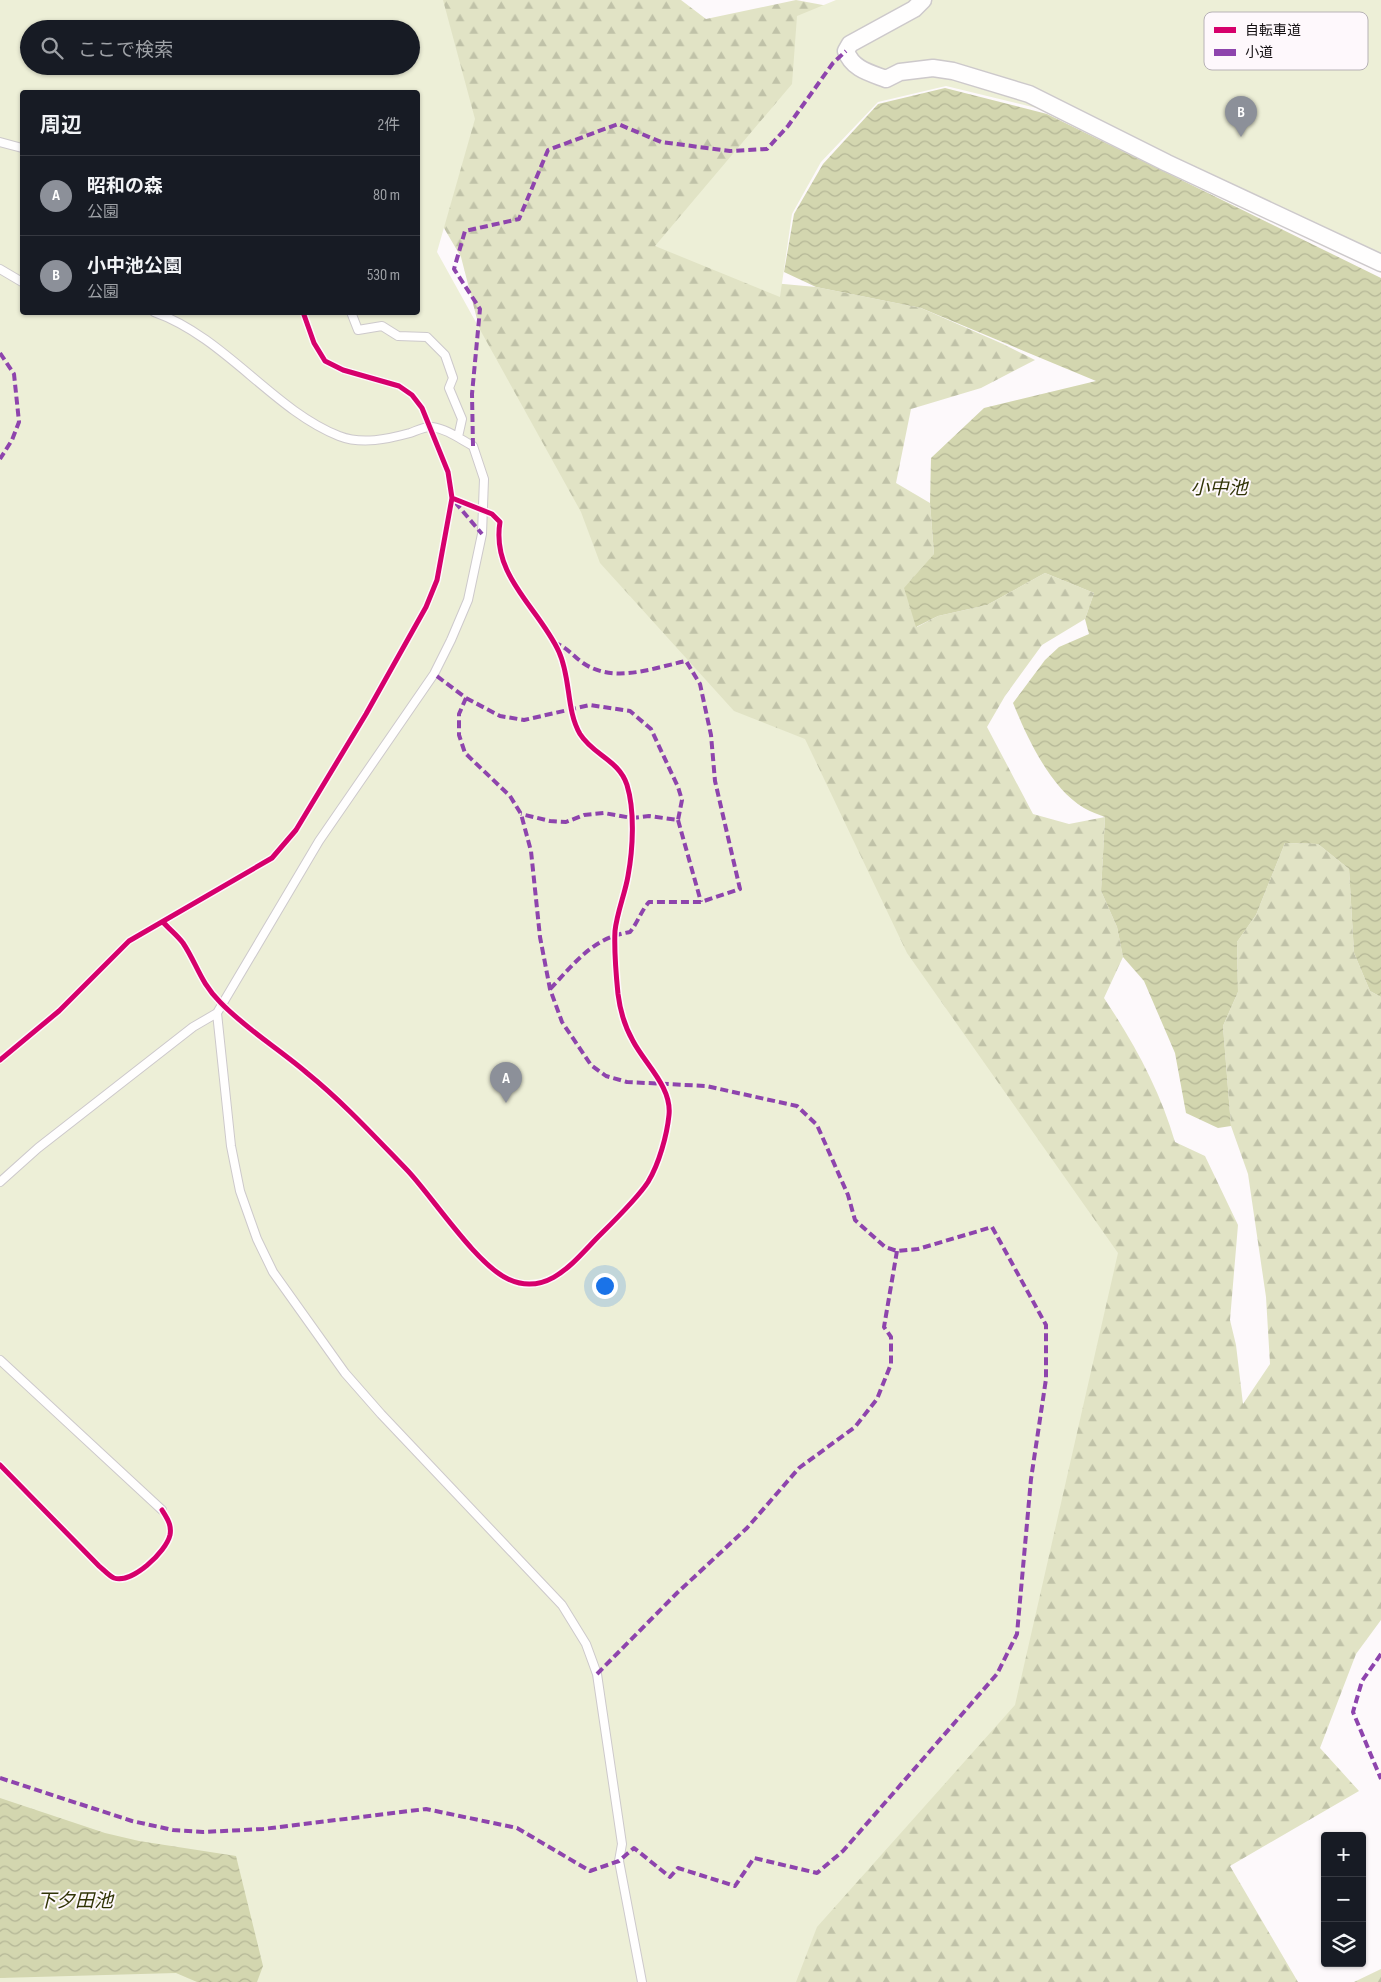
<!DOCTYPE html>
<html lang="ja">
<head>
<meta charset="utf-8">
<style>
	:root { --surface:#171b24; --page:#20242c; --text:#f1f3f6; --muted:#9ea1a6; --line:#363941; --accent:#8c9099 }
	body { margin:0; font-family:"Sofia Sans Condensed","Noto Sans JP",sans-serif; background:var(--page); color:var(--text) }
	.controls { position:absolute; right:15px; bottom:15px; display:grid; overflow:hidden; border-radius:5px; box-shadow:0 1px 4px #0004 }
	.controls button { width:45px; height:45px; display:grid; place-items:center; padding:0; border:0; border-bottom:1px solid var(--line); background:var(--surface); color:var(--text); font:25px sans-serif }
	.you { position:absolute; left:604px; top:1285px; width:18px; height:18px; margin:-12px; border:4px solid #fff; border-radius:50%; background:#1a73e8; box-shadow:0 0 0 8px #1a73e833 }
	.badge { display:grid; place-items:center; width:32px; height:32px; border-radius:50%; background:var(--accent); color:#fff; font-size:16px; font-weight:700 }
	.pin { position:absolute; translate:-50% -41px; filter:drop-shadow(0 1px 2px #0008) }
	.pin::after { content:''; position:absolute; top:26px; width:18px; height:15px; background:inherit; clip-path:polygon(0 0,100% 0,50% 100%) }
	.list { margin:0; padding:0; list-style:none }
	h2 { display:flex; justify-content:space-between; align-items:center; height:65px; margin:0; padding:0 20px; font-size:21px }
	h2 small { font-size:16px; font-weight:400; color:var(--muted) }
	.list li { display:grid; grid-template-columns:32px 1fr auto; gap:15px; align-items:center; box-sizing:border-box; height:80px; padding:0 20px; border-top:1px solid var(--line) }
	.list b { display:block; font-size:19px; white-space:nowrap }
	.list p { margin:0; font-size:16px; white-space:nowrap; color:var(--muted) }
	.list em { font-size:16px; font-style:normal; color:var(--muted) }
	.icon { flex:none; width:28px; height:28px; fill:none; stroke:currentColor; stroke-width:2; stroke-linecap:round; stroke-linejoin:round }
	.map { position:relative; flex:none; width:1381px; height:1982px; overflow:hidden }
	.search { position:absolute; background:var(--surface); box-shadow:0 1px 4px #0004; left:20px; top:20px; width:400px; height:55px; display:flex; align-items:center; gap:12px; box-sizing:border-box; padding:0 18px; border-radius:28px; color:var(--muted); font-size:19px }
	.panel { position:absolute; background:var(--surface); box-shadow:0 1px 4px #0004; left:20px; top:90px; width:400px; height:225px; border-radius:5px }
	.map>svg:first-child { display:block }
	.forest { fill:url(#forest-firs) }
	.green { fill:#edefd7; fill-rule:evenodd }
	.water { fill:url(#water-waves) }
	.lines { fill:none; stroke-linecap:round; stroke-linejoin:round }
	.service-casing { stroke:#cdc9cb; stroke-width:10 }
	.minor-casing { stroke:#cdc9cb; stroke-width:19 }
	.service { stroke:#fffefe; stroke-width:8 }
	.minor { stroke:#fffefe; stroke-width:16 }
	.quiet { stroke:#8e44ad; stroke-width:4; stroke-dasharray:8 4; stroke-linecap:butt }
	.cycleway-casing { stroke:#fef8fc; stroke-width:8 }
	.cycleway { stroke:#d6006c; stroke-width:5 }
	.labels { text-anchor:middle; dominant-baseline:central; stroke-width:4; stroke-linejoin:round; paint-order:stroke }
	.water-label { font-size:19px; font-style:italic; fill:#313407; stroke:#fef8fc }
	.key { fill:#fef8fc; stroke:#b7b2b6; stroke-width:1 }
	.key-label { font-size:14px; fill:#120e11 }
</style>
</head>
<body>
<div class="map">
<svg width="1381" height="1982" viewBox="0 0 1381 1982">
	<defs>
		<pattern id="forest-firs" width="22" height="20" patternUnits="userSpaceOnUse" patternTransform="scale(1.25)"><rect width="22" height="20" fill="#e1e3c5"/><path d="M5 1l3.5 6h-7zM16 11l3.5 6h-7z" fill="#c0c2a8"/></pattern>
		<pattern id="water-waves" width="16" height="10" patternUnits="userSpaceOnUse" patternTransform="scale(1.25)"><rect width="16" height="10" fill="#d3d6af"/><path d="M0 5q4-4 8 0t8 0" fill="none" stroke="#b4b696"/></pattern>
	</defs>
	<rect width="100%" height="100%" fill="#fdf9fb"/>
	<path class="forest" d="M400 0H681L706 19 796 0 855 11 761 282 816 287 921 308 1003 344 1035 360 981 388 911 409 896 483 930 503 934 554 917 627 938 616 987 605 1045 573 1094 593 1085 619 1042 645 1005 696 987 727 1033 814 1069 824 1105 817 1101 891 1117 927 1123 957 1104 998C1134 1043 1160 1090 1175 1142L1205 1156 1238 1225 1230 1320 1236 1345 1243 1404 1270 1364 1266 1297 1248 1174 1231 1126 1223 1026 1238 992 1237 942 1256 915 1285 843 1318 844 1349 869 1354 953 1370 991 1381 997V1620L1356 1654 1320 1748 1359 1791 1230 1866 1298 1982H698L507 436 461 257 441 223 411 29Z
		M1381 1969V1982H1354Z"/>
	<path class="green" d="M0 0H443L475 119 437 252 581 512 600 563 734 711 805 739 907 953 1118 1253 1015 1705 817 1927 796 1982H0ZM29 29H411V66H29ZM22 92H418V312H22Z
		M836 0H1381V273L1049 111 946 86 878 102 821 162 792 214 780 297 655 246 792 84 797 16Z"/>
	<path class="water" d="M945 88 1047 114 1381 278V997L1370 991 1354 953 1349 869 1318 844 1285 843 1256 915 1237 942 1238 992 1223 1026 1231 1126 1218 1128 1186 1113 1175 1053 1144 981 1123 957 1117 927 1101 891 1105 817C1098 814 1091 812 1084 808 1050 788 1027 737 1013 703L1045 660 1059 647 1089 634 1085 619 1094 593 1045 573 987 605 938 616 916 627 904 588 934 554 930 503 931 458 984 408 1096 381 921 308 816 287 784 272 794 214 823 164 878 104Z
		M0 1798 105 1833 139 1841 236 1856 263 1966 257 1982H197L176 1973 0 1978Z"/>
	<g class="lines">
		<defs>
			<path id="service" d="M0 142 22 148
				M0 269 22 282
				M154 312C225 337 273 410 339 436 362 445 388 439 410 433 416 431 425 426 432 427 447 429 460 439 473 446L484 479 482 534 468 600 451 640 434 674 319 841 217 1013 231 1146 240 1191 257 1239 273 1272 345 1373 381 1414 562 1605 586 1644 597 1674 622 1844 619 1861 642 1982
				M351 312 358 330 382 326 398 336 427 337 445 355 453 378 449 388 462 419 458 437
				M0 1182 38 1148 193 1027 217 1013
				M0 1360 162 1510"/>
			<path id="minor" d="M923 0 914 9 850 44 846 51C852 69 870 73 886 79L900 72 933 68 953 71 1029 94 1167 163 1381 263"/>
		</defs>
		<use href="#service" class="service-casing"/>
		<use href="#minor" class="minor-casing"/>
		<use href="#service" class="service"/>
		<use href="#minor" class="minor"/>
		<path class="quiet" d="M0 353 14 374 19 422 12 440 0 459
			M473 446 472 394 480 309 454 269 465 231 519 219 548 150 618 124 661 142 730 151 767 149 788 126 833 63 846 51
			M455 502 482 534
			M466 698 500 716 524 720 590 705 630 711 651 729 678 787 682 800 678 820 649 816 632 818 604 813 584 815 566 822 550 821 521 814
			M678 820 701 902
			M550 989C575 963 592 938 630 932 638 922 641 911 649 902H701L740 889 715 781 711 735 700 684 686 661C653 668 614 684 583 663 573 656 567 647 555 643
			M1381 1654 1362 1681 1353 1712 1381 1779
			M597 1674 677 1593 747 1528 799 1468 855 1427 877 1399 891 1364V1337L884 1327 897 1251
			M0 1778 132 1821 173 1830 203 1832 263 1829 426 1809 517 1828 590 1871 619 1861 634 1848 670 1877 678 1868 735 1886 754 1858 817 1873 843 1851 997 1674 1017 1634 1031 1479 1046 1379V1325L992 1227 918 1249 897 1251 885 1247 855 1220 848 1195 817 1125 797 1106 706 1086 627 1082 606 1076 591 1065 562 1022 550 989 540 937 531 851 521 814 510 796 465 753 459 735V714L466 698 434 674"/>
		<defs>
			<path id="cycleway" d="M163 922C169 929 177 935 183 943 197 964 200 982 220 1002 246 1029 279 1049 307 1073 344 1103 375 1137 408 1171 434 1199 476 1264 508 1279 546 1297 572 1264 596 1239 611 1224 637 1199 648 1182 659 1164 667 1135 669 1115 672 1087 645 1064 633 1041 625 1027 620 1010 618 994 616 974 614 951 615 931 617 912 625 894 628 876 633 849 635 811 627 785 619 760 593 755 580 734 566 710 571 678 559 652 539 608 491 576 500 522L492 514 452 498
				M0 1060 59 1011 129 941 272 858 296 830 366 714 426 607 437 580 452 498 448 472 422 408 412 395 399 386 343 370 325 361 314 343 303 312
				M0 1465 99 1566C103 1569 109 1576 114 1578 132 1584 166 1552 170 1535 172 1525 167 1518 162 1510"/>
		</defs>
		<use href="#cycleway" class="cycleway-casing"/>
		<use href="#cycleway" class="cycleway"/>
	</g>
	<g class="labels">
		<g class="water-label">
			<text x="1219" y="488">小中池</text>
			<text x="75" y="1901">下夕田池</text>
		</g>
	</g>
	<rect x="1204" y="12" width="164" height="58" rx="8" class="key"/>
	<rect x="1214" y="27" width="22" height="6" fill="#d6006c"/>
	<rect x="1214" y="49" width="22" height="7" fill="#8e44ad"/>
	<g class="key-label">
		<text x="1245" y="35">自転車道</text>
		<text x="1245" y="57">小道</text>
	</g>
</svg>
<div class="controls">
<button>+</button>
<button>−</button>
<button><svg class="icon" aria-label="layers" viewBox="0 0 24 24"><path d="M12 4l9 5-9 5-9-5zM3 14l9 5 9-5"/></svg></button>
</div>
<div class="you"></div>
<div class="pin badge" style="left:506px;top:1103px">A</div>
<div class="pin badge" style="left:1241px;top:137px">B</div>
<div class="search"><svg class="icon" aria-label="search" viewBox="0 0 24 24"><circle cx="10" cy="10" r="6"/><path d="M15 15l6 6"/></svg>ここで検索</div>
<section class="panel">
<h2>周辺<small>2件</small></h2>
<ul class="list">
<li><span class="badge">A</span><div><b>昭和の森</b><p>公園</p></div><em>80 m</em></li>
<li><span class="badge">B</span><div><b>小中池公園</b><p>公園</p></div><em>530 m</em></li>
</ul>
</section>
</div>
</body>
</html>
